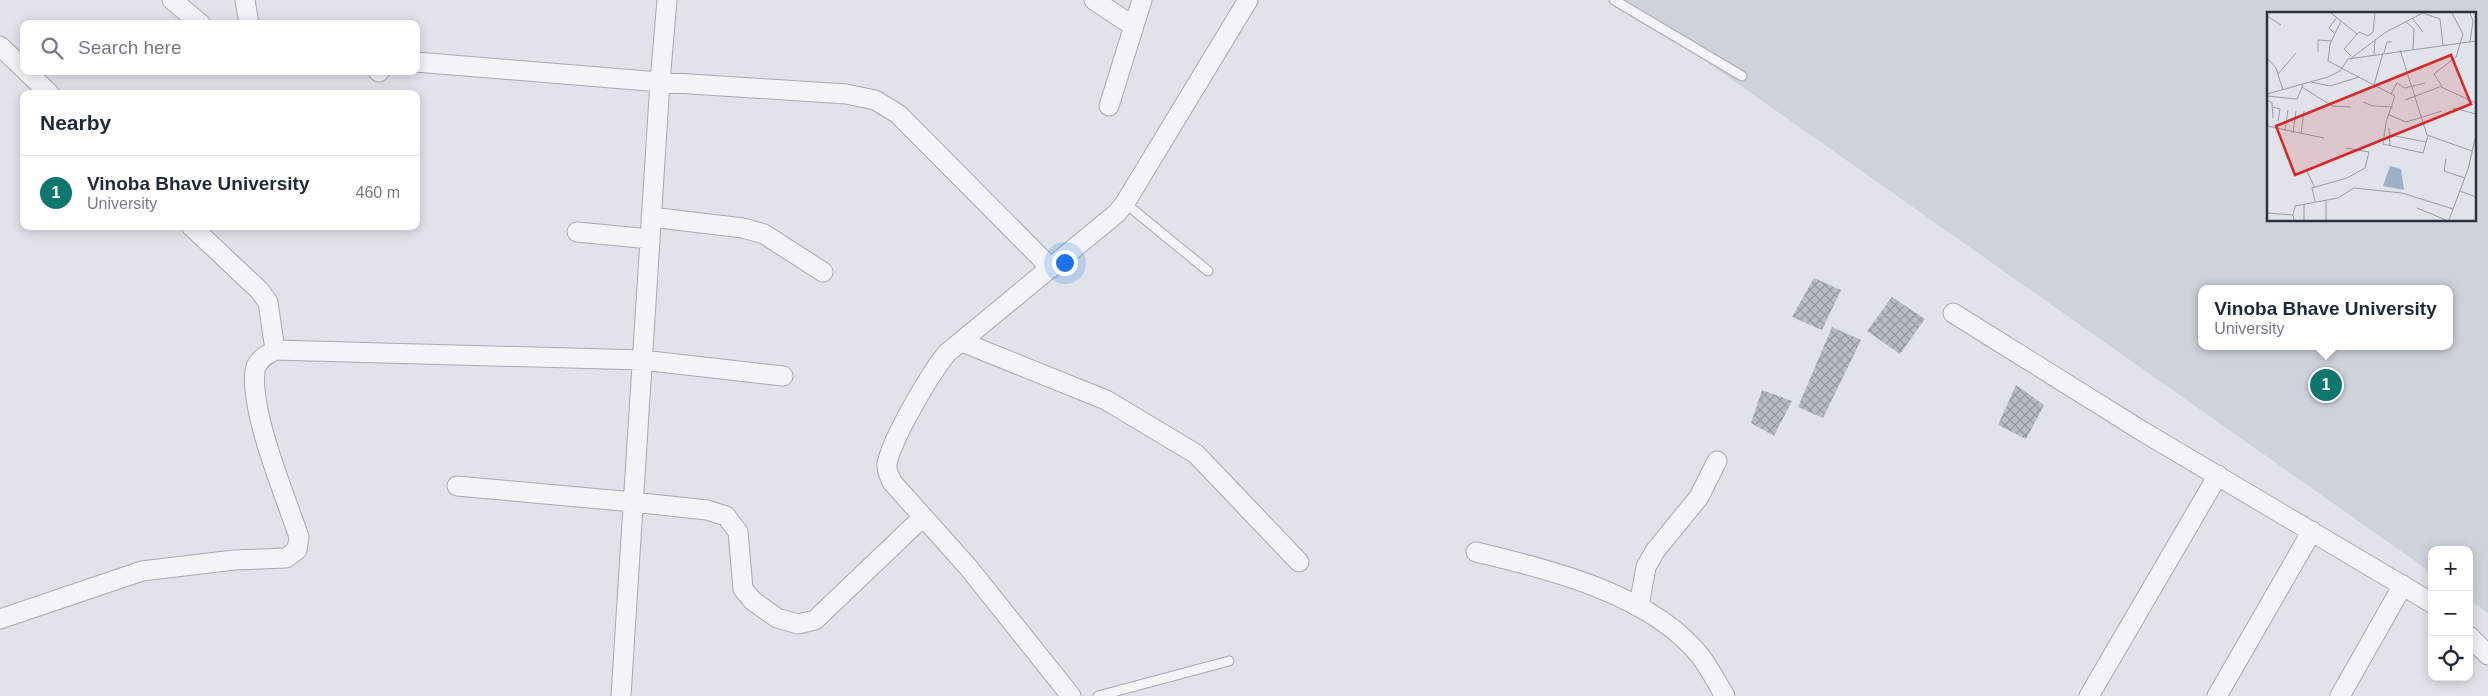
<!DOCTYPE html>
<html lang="en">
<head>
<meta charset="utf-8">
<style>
	:root { --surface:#fff; --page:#f2f2f3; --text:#1f2937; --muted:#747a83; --line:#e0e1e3; --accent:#0f766e }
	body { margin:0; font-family:Helvetica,sans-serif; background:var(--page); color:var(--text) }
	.controls { position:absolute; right:15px; bottom:15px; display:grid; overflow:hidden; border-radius:10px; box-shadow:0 2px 12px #0003 }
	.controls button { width:45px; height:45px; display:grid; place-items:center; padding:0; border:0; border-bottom:1px solid var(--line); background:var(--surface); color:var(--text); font:25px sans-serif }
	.you { position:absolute; left:1064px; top:262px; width:18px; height:18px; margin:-12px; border:4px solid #fff; border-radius:50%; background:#1a73e8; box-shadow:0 0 0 8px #1a73e833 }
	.badge { display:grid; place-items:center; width:32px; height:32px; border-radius:50%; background:var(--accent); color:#fff; font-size:16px; font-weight:700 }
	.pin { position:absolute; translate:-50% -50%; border:2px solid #fff; box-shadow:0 1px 5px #0006 }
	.popup { position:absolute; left:2198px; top:285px; width:255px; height:65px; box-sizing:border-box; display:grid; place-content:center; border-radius:10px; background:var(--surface); filter:drop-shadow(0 1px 4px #0005); font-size:16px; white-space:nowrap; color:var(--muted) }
	.popup b { font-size:19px; color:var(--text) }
	.popup::after { content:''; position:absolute; left:50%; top:100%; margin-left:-10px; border:10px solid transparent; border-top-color:var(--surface) }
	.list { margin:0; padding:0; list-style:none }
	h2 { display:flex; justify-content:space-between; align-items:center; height:65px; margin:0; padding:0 20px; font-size:21px }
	h2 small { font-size:16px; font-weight:400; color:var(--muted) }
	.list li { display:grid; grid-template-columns:32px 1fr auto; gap:15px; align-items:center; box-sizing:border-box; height:75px; padding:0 20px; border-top:1px solid var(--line) }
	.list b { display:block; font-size:19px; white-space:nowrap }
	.list p { margin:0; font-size:16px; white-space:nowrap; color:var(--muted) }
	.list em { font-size:16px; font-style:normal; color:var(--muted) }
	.icon { flex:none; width:28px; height:28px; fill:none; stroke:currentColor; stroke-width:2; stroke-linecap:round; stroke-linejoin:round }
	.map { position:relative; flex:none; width:2488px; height:696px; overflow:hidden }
	.search { position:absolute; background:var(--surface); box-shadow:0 2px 12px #0003; left:20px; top:20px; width:400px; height:55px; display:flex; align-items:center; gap:12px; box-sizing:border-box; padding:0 18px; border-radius:10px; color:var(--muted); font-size:19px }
	.panel { position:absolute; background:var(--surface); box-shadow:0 2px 12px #0003; left:20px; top:90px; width:400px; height:140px; border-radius:10px }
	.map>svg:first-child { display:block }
	.built { fill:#ced2db; fill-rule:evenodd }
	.building { fill:url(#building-cross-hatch) }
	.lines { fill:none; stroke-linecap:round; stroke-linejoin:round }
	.service-casing { stroke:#a5aab3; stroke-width:11 }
	.minor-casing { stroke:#a5aab3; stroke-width:21 }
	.service { stroke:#f3f4f7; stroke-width:9 }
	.minor { stroke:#f3f4f7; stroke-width:19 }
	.inset-road { fill:none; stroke:#979ca5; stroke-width:1 }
	.view { fill:#d62828; fill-opacity:0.15; stroke:#d62828; stroke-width:2.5 }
	.inset-edge { fill:none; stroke:#293140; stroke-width:2.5 }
</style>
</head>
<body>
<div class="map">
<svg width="2488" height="696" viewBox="0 0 2488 696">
	<defs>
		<pattern id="building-cross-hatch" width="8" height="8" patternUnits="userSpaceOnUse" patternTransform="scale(1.25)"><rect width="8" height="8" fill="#b7bcc5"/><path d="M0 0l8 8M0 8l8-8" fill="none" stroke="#9599a1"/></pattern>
	</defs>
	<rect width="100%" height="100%" fill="#e0e3e9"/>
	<path class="built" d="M1619 0H2488V613L2469 600V550H2432V573ZM2268 14H2474V220H2268ZM2202 289H2450V346H2202Z"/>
	<path class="building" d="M1814 278 1841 290 1822 330 1792 317Z
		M1892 297 1925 319 1900 354 1867 331Z
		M1832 327 1861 340 1823 418 1798 407Z
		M2016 385 2044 405 2026 439 1998 425Z
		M1762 390 1792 401 1774 436 1751 423Z"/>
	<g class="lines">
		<defs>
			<path id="service" d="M1614 0 1742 76
				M1125 203 1208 271
				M1098 696 1229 661"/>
			<path id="minor" d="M172 0 201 24
				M245 0 249 24
				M1094 0 1133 26
				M0 46 24 69
				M416 62 660 82 846 94 875 100 898 114 1051 268
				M26 71 50 94
				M378 71 379 72
				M1109 106 1142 0
				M651 217 743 228 764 234 823 272
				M191 226 259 290 268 302 275 350
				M577 232 650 239
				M1953 313 2142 431 2432 603
				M962 342 1106 400 1196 454 1299 562
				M457 486 633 502 707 510 726 516 738 532 743 589 753 601 777 618 798 624 815 620 923 517
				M1476 552C1549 569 1653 595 1701 657 1710 669 1717 683 1725 696
				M1639 606 1646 567 1655 551 1699 497 1717 461
				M0 619 142 571 234 560 286 558 297 550 299 537C285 495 250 413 255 371 256 360 267 355 275 350L642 360 783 376
				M2469 636 2488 655
				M621 696 660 82 667 0
				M1071 696 968 567 892 482C890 477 886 470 887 464 892 438 930 374 947 353L1117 213 1125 203 1248 0
				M2089 696 2218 475
				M2217 696 2312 531
				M2340 696 2403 585"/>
		</defs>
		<use href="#service" class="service-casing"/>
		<use href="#minor" class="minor-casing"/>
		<use href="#service" class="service"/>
		<use href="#minor" class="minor"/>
	</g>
	<g transform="translate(2267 12)">
		<rect width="209" height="209" fill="#e0e3e9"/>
		<path d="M123 154 134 157 137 178 116 174Z" fill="#9cb0c8"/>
		<path class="inset-road" d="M64 1 90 22M156 1 173 7 176 33M203 1 206 9 203 30M0 4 14 13M145 6 156 20M74 9 63 32 61 49 128 84 119 110 116 132 156 141 161 124M138 9 147 17 146 37M67 21 62 16 70 5M133 38 160 123 205 139M51 40V28L64 29M117 41 120 30H125M107 43 108 27M84 44 77 37 92 20 101 24 106 20 108 1M0 46 9 56 16 78M83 47 119 20 156 1M11 62 29 41M44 70 63 74 92 65M107 73 116 41M35 75 65 94 84 95M174 75 209 91M0 82 61 65 73 59 81 47 209 29M124 82 130 71 138 76 158 71M0 84 30 87 36 73M0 88 5 91 6 106M138 88 175 74 167 62 189 45 196 22 185 1M96 90 106 94 126 95M6 95 13 97 11 109M187 101V96L209 102M122 103 139 110 175 99M0 114 57 126M122 116 123 134M18 119 21 98M26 121 29 99M34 122 37 99M123 123 159 130M179 147 177 159 198 166M40 160 48 175M193 179 209 185M48 189 45 176 80 166 98 156 102 140 79 136M37 192V208M150 196 179 208M0 201 26 203 27 208M26 203 28 194 71 186 87 176 135 181 186 197M59 208V188M182 208 201 157 209 123"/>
		<path class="view" d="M184 43 204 92 28 163 9 114Z"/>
		<rect width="209" height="209" class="inset-edge"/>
	</g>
</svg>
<div class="controls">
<button>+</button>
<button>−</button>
<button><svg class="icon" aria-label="locate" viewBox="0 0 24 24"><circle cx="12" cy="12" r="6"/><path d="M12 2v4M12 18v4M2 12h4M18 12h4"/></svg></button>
</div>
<div class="you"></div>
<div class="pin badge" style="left:2326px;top:385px">1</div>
<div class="popup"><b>Vinoba Bhave University</b>University</div>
<div class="search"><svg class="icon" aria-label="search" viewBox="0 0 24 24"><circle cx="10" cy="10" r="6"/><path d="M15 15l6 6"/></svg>Search here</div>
<section class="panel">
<h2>Nearby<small></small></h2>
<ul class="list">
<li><span class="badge">1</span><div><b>Vinoba Bhave University</b><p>University</p></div><em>460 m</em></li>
</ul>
</section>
</div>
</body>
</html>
